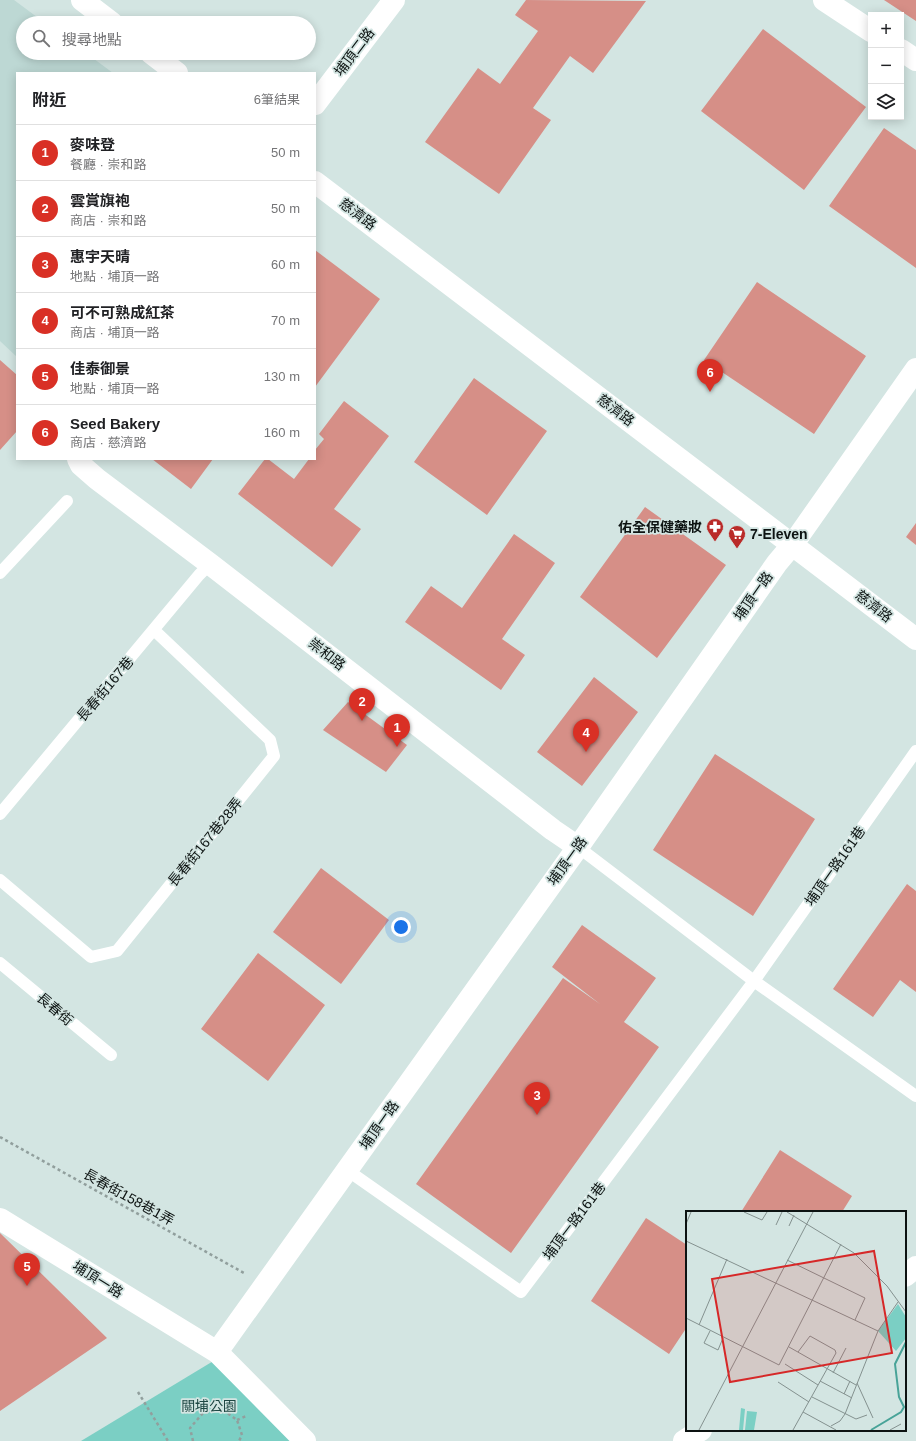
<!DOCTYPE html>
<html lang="zh-TW">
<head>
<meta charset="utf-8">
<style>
	:root { --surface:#fff; --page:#f2f2f2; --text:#202124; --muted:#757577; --line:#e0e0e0; --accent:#d93025 }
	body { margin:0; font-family:Helvetica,"Noto Sans TC",sans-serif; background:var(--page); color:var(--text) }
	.controls { position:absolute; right:12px; top:12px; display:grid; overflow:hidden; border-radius:0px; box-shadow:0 2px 10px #0003 }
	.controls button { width:36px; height:36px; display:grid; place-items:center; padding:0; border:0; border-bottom:1px solid var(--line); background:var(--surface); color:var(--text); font:20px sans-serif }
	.you { position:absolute; left:401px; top:927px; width:14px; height:14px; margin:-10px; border:3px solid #fff; border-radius:50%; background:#1a73e8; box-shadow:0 0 0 6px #1a73e833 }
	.badge { display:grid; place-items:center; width:26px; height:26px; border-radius:50%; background:var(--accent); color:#fff; font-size:13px; font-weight:700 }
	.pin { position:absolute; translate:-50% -33px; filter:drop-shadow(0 1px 2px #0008) }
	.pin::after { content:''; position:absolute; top:21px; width:14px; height:12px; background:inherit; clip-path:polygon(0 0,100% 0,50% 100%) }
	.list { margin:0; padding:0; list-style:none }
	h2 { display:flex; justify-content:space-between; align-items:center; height:52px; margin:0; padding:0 16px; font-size:17px }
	h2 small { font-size:13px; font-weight:400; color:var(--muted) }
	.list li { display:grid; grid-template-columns:26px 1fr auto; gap:12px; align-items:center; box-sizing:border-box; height:56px; padding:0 16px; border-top:1px solid var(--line) }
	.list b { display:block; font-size:15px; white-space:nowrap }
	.list p { margin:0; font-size:13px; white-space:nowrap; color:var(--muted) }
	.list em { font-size:13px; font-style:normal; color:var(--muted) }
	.icon { flex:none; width:22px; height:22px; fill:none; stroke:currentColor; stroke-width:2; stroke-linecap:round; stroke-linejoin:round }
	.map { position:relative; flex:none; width:916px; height:1441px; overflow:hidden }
	.search { position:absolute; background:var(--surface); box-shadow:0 2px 10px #0003; left:16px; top:16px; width:300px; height:44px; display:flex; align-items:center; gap:10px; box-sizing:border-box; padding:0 14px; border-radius:22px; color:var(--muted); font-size:15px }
	.panel { position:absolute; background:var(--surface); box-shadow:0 2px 10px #0003; left:16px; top:72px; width:300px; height:388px; border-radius:0px }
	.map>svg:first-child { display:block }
	.built { fill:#bdd8d4 }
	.green { fill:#7bcfc4 }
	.building { fill:#d68f87 }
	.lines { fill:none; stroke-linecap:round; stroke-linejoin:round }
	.path { stroke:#919f9d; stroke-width:2.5; stroke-dasharray:3 3; stroke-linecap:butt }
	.service { stroke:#fff; stroke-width:12 }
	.minor { stroke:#fff; stroke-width:22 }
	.tertiary { stroke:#fff; stroke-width:22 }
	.labels { text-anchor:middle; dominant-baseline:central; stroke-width:3.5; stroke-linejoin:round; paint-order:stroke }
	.street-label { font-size:14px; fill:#0d1312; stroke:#d3e5e2 }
	.poi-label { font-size:14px; font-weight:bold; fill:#0d1312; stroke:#d3e5e2; text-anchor:end }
	.park-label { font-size:14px; fill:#1e4743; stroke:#d3e5e2 }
	.inset-river { fill:none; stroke:#48a398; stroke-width:2 }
	.inset-road { fill:none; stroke:#84918f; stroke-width:1 }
	.view { fill:#d62828; fill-opacity:0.15; stroke:#d62828; stroke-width:2 }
	.inset-edge { fill:none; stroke:#0d1312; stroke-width:2 }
</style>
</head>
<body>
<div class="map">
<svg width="916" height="1441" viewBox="0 0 916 1441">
	<rect width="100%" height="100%" fill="#d3e5e2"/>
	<path class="built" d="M0 0H14L45 23H23V53H86L113 73H17V357L0 341Z"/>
	<path class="green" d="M215 1360 295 1441H81Z"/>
	<path class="building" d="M526 0 646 1 593 73 570 56 533 108 551 120 499 194 425 142 478 68 500 84 538 31 515 15Z
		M884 0H916V21Z
		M763 29 866 107 804 190 701 111Z
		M884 128 916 150V268L829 206Z
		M315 250 380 299 315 387Z
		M757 282 866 356 814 434 704 360Z
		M0 360 17 375V431L0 450Z
		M474 378 547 431 487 515 414 462Z
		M344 401 389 436 334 509 361 529 332 567 238 494 265 459H268L294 479 309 459H315V450L324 439 319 434Z
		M152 459H213L191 489Z
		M645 507 726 565 657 658 580 597Z
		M916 523V545L906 537Z
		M514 534 555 563 502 639 525 655 501 690 405 622 431 586 462 608Z
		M594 677 638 712 582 786 537 752Z
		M348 702 407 745 386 772 323 730Z
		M715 754 815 819 753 916 653 850Z
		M321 868 389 920 341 984 273 932Z
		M907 884 916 891V992L900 980 873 1017 833 989Z
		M582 925 656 978 624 1022 659 1047 511 1253 416 1184 563 978 600 1004 552 967Z
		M258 953 325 1005 268 1081 201 1029Z
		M780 1150 852 1196 842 1212H741Z
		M646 1218 687 1245V1327L669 1354 591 1301Z
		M0 1233 107 1338 0 1411Z"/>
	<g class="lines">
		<path class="path" d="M0 1137 244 1273
			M138 1392 168 1441
			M237 1420 246 1416
			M193 1441 190 1428 203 1413 222 1409 237 1420 242 1435 239 1441"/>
		<path class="service" d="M0 573 67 501
			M0 814 199 575 210 564
			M578 847 754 981 916 1096
			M0 880 91 957 117 951 274 756 270 740 154 630
			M0 963 111 1055
			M347 1170 521 1292 754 981 916 751"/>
		<path class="minor" d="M82 0 112 23
			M824 0 871 31
			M901 50 916 60
			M151 53 177 73
			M315 104 394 0
			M315 182 916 639
			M78 459 81 465 97 479 210 564 553 830 578 847
			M0 1219 217 1352 305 1441
			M217 1352 578 847 777 563 793 544 916 369"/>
		<path class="tertiary" d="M905 1276 916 1267
			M684 1441 701 1430"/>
	</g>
	<defs>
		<symbol id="pharmacy-pin" viewBox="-11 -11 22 30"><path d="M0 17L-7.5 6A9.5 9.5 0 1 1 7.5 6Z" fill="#ba2b29" stroke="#d3e5e2"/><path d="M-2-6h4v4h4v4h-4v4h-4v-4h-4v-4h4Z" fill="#fff"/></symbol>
		<symbol id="supermarket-pin" viewBox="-11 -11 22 30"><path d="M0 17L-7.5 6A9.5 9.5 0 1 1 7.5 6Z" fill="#ba2b29" stroke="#d3e5e2"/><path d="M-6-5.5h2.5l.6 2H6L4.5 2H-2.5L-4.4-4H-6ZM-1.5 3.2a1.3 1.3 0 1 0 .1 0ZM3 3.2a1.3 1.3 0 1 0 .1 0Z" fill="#fff"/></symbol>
	</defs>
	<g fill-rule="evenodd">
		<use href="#pharmacy-pin" x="705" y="517" width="20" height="27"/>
		<use href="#supermarket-pin" x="727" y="524" width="20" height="27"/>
	</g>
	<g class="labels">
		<g class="street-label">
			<text transform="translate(354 52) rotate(-53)">埔頂二路</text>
			<text transform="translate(358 214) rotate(37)">慈濟路</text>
			<text transform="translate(616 410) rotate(37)">慈濟路</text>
			<text transform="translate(753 596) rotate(-55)">埔頂一路</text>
			<text transform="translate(874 606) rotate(38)">慈濟路</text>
			<text transform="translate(327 654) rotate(38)">崇和路</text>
			<text transform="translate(105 689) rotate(-50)">長春街167巷</text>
			<text transform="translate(205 842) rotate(-51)">長春街167巷28弄</text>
			<text transform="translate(567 861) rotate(-54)">埔頂一路</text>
			<text transform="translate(835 866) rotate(-55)">埔頂一路161巷</text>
			<text transform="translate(55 1009) rotate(40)">長春街</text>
			<text transform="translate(379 1125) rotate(-55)">埔頂一路</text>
			<text transform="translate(129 1197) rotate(29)">長春街158巷1弄</text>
			<text transform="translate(574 1221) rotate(-53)">埔頂一路161巷</text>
			<text transform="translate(98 1279) rotate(32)">埔頂一路</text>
		</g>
		<g class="poi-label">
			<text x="702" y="527">佑全保健藥妝</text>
			<text x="750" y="534" text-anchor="start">7-Eleven</text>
		</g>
		<g class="park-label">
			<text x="209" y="1406">關埔公園</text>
		</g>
	</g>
	<g transform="translate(686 1211)">
		<rect width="220" height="220" fill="#d3e5e2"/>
		<path d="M212 93 220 106V127L210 140 192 120ZM55 197 59 198 57 219H53ZM61 200 71 201 68 219H59Z" fill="#7bcfc4"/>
		<path class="inset-river" d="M185 219 215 201 218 196 213 186 209 153 220 131"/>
		<path class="inset-road" d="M58 1 76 9 81 1M101 1 168 42 201 75 220 101M0 13 5 1M90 14 96 1M103 15 108 4M0 30 192 120M101 49 179 87 169 109M0 107 93 154 155 33M13 114 41 48M24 120 18 132 32 139 37 127M103 136 170 174M112 141 124 125 149 139 150 142 141 158M99 153 132 174M147 162 160 137M134 170 166 187M92 171 123 191M171 172 187 207M158 183 164 170M126 186 170 208 181 204M117 201 150 219M145 215 154 210 159 203 192 120 212 91M13 219 127 1M107 219 141 158M204 219 215 213"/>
		<path class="view" d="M188 40 206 142 44 171 26 68Z"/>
		<rect width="220" height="220" class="inset-edge"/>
	</g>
</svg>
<div class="controls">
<button>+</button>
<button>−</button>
<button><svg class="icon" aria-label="layers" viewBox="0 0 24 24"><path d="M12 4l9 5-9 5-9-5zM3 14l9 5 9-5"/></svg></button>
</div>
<div class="you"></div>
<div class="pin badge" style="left:397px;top:747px">1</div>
<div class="pin badge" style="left:362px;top:721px">2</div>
<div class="pin badge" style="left:537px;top:1115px">3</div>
<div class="pin badge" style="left:586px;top:752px">4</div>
<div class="pin badge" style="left:27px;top:1286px">5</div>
<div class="pin badge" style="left:710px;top:392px">6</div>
<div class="search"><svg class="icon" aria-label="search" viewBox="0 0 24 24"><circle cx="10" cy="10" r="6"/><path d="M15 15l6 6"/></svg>搜尋地點</div>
<section class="panel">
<h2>附近<small>6筆結果</small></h2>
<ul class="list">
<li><span class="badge">1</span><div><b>麥味登</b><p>餐廳 · 崇和路</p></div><em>50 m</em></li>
<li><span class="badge">2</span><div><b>雲賞旗袍</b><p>商店 · 崇和路</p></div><em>50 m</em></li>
<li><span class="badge">3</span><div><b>惠宇天晴</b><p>地點 · 埔頂一路</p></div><em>60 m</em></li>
<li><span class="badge">4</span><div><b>可不可熟成紅茶</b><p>商店 · 埔頂一路</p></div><em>70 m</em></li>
<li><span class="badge">5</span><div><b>佳泰御景</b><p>地點 · 埔頂一路</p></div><em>130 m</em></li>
<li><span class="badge">6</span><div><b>Seed Bakery</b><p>商店 · 慈濟路</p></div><em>160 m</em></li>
</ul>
</section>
</div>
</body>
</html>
